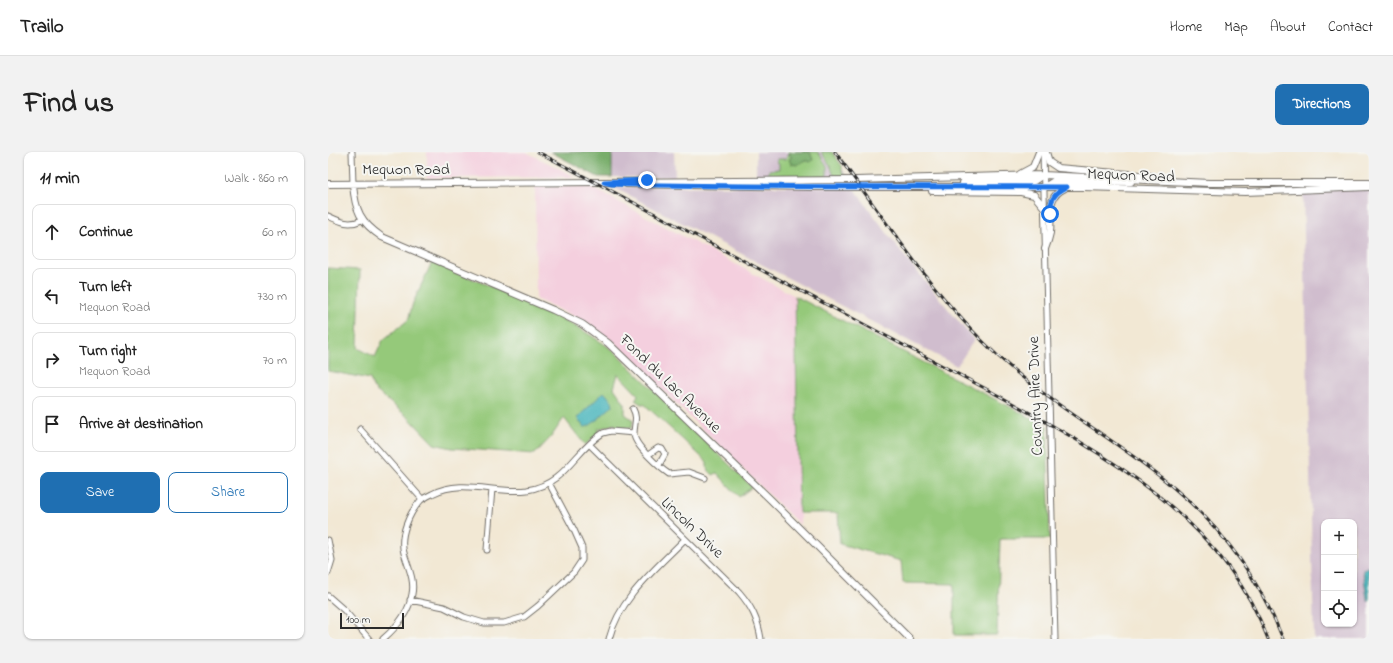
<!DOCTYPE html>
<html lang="en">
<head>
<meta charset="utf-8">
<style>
	:root { --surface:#fff; --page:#f2f2f2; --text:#222; --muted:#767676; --line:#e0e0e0; --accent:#1f6fb2 }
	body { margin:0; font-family:"Indie Flower",sans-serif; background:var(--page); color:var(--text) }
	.controls { position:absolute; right:12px; bottom:12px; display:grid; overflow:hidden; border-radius:8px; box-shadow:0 1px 3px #0004 }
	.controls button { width:36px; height:36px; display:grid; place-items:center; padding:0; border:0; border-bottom:1px solid var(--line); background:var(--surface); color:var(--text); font:20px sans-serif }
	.scale { position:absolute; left:12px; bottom:10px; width:64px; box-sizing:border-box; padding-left:4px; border:2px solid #2b2b2b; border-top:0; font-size:11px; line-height:14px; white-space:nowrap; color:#2b2b2b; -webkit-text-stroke:3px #f6f6f2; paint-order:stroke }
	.stop { position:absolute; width:12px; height:12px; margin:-9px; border:3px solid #1a73e8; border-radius:50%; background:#fff }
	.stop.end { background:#1a73e8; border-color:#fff; box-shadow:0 1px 4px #0008 }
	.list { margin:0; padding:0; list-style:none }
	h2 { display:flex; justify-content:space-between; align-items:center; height:52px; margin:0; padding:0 16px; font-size:17px }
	h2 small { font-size:13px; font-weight:400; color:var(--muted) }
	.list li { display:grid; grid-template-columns:26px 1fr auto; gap:12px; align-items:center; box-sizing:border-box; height:56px; margin:0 8px 8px; padding:0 8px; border:1px solid var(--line); border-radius:8px }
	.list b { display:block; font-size:15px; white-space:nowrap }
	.list p { margin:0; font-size:13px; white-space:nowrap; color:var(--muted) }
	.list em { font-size:13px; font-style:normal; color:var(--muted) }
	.actions { display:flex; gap:8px; padding:12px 16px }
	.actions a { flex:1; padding:9px 0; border:1px solid var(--accent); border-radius:8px; text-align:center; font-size:14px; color:var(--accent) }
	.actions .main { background:var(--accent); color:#fff }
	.icon { flex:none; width:22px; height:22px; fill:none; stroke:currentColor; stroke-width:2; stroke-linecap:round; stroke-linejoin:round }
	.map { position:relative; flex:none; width:1041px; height:487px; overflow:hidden; border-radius:8px }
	header { display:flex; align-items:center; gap:24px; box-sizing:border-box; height:56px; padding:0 20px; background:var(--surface); border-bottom:1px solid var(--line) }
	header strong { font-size:19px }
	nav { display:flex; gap:22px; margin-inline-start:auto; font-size:14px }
	.intro { display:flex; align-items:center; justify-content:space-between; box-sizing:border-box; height:96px; padding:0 24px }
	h1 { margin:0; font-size:28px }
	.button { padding:10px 18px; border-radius:8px; background:var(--accent); color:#fff; font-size:14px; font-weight:700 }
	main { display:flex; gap:24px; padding:0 24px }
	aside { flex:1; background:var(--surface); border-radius:8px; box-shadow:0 1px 3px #0004 }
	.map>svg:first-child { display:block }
	.built { fill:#f4cfde }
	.industrial { fill:#d0bdce; fill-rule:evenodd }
	.green { fill:#95c97a; stroke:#607a52 }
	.forest { fill:#78ad6a; stroke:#526c4a }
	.water { fill:#44b4bb; stroke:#387073 }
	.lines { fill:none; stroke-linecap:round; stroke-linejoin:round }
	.minor-casing { stroke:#716d66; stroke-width:7 }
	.major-casing { stroke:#716d66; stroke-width:8 }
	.minor { stroke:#fff; stroke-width:5 }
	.major { stroke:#fff; stroke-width:6 }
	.rail-casing { stroke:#2b2b2b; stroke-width:3 }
	.rail { stroke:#f6f6f2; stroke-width:1.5; stroke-dasharray:4.5; stroke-linecap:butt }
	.route { stroke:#1a73e8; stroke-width:5 }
	.labels { text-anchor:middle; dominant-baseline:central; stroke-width:4; stroke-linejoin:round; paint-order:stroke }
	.street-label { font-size:16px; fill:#2b2b2b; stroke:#f6f6f2 }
</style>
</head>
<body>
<header>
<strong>Trailo</strong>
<nav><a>Home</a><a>Map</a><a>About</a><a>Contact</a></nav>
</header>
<div class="intro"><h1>Find us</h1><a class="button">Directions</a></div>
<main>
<aside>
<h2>11 min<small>Walk · 860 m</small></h2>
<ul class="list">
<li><svg class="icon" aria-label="ahead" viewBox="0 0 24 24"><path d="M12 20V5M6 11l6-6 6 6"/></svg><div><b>Continue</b></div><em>60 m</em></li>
<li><svg class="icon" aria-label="left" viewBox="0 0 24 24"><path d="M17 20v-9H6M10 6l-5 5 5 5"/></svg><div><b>Turn left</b><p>Mequon Road</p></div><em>730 m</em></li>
<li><svg class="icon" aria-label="right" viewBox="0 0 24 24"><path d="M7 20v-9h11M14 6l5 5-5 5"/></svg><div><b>Turn right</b><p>Mequon Road</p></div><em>70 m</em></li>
<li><svg class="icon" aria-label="arrive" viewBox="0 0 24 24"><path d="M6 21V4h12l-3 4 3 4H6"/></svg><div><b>Arrive at destination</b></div></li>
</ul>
<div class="actions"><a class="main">Save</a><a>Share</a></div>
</aside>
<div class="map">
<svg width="1041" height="487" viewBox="0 0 1041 487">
	<rect width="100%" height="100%" fill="#f6f6f2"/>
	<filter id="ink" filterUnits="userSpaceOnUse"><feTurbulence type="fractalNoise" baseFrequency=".025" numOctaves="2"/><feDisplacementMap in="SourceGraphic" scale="8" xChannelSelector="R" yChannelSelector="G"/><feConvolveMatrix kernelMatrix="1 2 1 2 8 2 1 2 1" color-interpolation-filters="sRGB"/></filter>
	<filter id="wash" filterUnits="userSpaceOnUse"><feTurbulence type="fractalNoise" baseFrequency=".012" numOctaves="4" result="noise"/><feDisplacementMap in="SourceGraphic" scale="16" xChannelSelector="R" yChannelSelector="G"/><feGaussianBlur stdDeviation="0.9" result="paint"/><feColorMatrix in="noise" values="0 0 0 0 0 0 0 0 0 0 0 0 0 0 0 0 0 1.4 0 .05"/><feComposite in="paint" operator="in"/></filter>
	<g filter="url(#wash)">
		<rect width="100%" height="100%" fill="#f2e8d4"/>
		<path class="built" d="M99 0H198L248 25 99 26Z
			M261 34 467 144 472 373 286 191 258 170 208 147 207 35Z"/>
		<path class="industrial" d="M284 0H346L347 25H284Z
			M428 0H501L520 25H428Z
			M524 34 577 105 646 188 629 214 285 35Z
			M1041 36V487H986L975 37ZM996 370H1026V472H996Z"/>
		<path class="green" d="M460 0H490L499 14V23L497 25H441V18L451 17V11L449 10V7H458Z
			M493 0H504L514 14V20L520 25 506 24 502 13Z
			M104 110C167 137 231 159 286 199L424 335 411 345 389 321 385 323 379 317V310L316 252H313L307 248 310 243 290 222 286 236 297 252V262L305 268 304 276H288L287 272 270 277 271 281 257 293 236 266 223 285 207 302 124 296 106 292 81 266 46 237 42 227 0 219V116L32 118 30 196 47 205 55 188 80 168 85 151Z
			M467 144 719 274 722 387H672L669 483H626V432L575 431 573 409 512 392 510 361H471Z"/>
		<path class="forest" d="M223 0H284V25H270Z
			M465 0H482L485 8 482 10 478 8 469 13 463 12 461 7 464 5 460 2Z"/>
		<path class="water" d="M276 240 284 249 285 254C277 259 263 276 256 275L249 266Z
			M1039 415H1041V450L1039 446 1035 418Z"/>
	</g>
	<g filter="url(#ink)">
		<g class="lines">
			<defs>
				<path id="minor" d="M24 0 25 32
					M715 0 727 487
					M0 64C13 70 21 74 34 68
					M305 257C310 266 306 272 306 282 306 293 332 316 341 322L361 320 377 326
					M32 277 94 347
					M262 293 411 440C424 455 430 468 433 487
					M320 303 330 296 334 297 337 302 331 313
					M0 388 4 408 0 421
					M159 398 164 337
					M0 444 16 458 41 487
					M82 448 116 455 136 465 156 471H176L196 465 210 454 246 420 254 408V396L246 378 221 331
					M55 487C69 475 81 461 84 442 87 428 80 415 76 401 71 384 81 361 93 348 96 346 100 344 104 342 134 326 167 342 199 338 238 332 246 299 275 281L283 279 306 281
					M281 487C292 445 328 417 357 387"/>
				<path id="major" d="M718 0 721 10 730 16 823 24
					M692 22 705 15 711 0
					M635 31 706 29 715 23
					M0 32 528 28 715 23 881 31H1041
					M25 32C27 58 32 70 54 85L225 158 254 172 280 191 443 348 582 487
					M299 32 485 35H755L917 40 1041 35
					M716 35 726 29 803 30
					M604 39 693 40 706 43 716 55
					M717 97C719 92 721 86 722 81 724 64 717 45 737 36"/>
			</defs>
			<use href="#minor" class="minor-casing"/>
			<use href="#major" class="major-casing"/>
			<use href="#minor" class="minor"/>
			<use href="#major" class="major"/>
			<defs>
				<path id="rail" d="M210 0 664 240C773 300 894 364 940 487
					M507 0C559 70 607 146 671 205 725 255 790 288 846 336 895 377 931 427 955 487"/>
			</defs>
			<use href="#rail" class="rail-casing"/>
			<use href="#rail" class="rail"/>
		</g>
	</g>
	<g class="lines" filter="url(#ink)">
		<path class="route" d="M319 28 276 30 284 32C436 36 587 34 739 35 726 41 722 48 722 62"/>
	</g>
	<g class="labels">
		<g class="street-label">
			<text x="78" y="18">Mequon Road</text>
			<text transform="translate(803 24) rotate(2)">Mequon Road</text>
			<text transform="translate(342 232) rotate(44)">Fond du Lac Avenue</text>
			<text transform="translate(708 244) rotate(-92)">Country Aire Drive</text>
			<text transform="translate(364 376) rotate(44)">Lincoln Drive</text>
		</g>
	</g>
</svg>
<div class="controls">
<button>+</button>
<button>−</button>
<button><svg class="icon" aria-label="locate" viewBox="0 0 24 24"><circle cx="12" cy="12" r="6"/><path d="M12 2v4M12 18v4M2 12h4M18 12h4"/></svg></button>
</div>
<div class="scale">100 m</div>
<div class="stop" style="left:722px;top:62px"></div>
<div class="stop end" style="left:319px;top:28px"></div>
</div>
</main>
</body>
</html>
